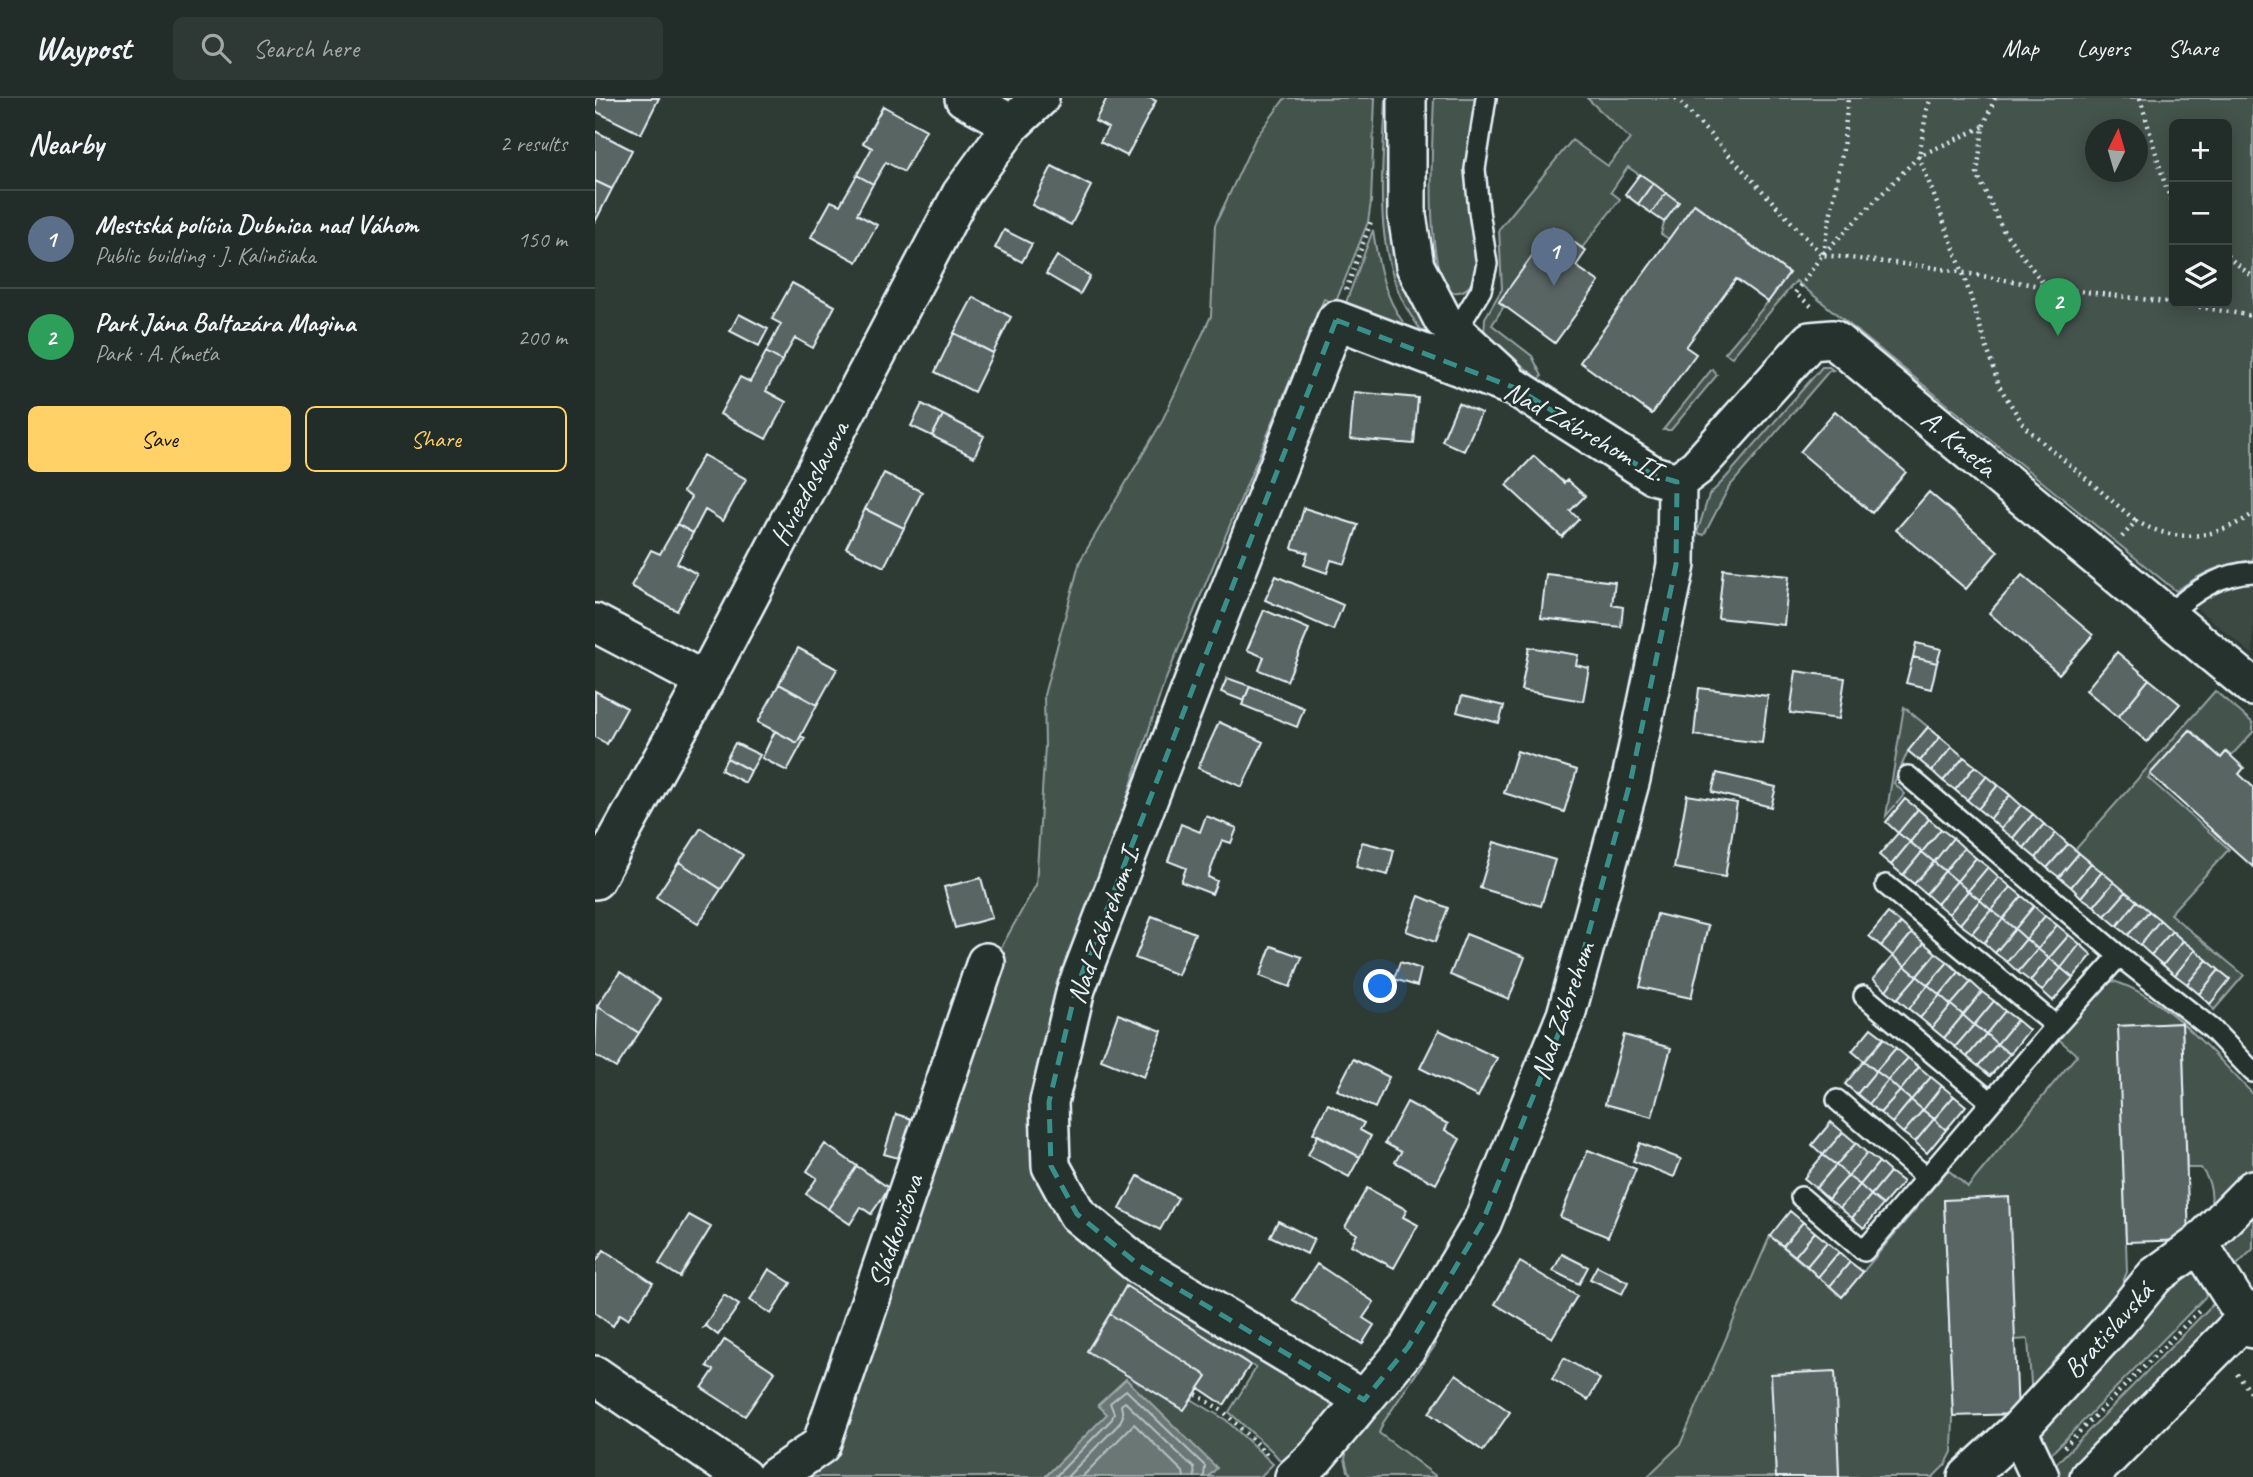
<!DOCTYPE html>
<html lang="en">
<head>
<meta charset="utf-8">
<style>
	:root { --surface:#222c28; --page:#2e3834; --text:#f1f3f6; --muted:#a2a7a8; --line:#3f4845; --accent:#ffd166 }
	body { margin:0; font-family:Caveat,sans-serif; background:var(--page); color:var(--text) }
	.controls { position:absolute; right:21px; top:21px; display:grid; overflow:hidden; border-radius:10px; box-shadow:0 4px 18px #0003 }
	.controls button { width:63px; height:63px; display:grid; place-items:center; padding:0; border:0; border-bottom:2px solid var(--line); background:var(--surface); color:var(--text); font:35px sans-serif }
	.compass { position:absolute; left:1490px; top:21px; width:63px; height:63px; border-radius:50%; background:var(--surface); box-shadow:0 4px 18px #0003; rotate:5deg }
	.you { position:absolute; left:786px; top:889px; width:24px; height:24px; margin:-18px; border:5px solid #fff; border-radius:50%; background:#1a73e8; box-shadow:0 0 0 10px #1a73e833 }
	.badge { display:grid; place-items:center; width:46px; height:46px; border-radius:50%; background:var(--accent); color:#fff; font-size:23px; font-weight:700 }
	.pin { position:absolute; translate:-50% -58px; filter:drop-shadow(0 2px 4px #0008) }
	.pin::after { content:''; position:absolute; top:37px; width:24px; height:21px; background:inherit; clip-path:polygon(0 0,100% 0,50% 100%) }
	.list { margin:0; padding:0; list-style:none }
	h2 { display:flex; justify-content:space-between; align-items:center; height:91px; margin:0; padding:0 28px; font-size:30px }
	h2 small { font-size:23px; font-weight:400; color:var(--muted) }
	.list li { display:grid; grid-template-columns:46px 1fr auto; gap:21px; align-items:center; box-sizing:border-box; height:98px; padding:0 28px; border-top:2px solid var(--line) }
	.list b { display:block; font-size:26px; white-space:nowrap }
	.list p { margin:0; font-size:23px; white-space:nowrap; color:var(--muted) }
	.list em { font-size:23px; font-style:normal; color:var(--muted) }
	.actions { display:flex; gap:14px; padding:21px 28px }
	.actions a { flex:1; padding:16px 0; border:2px solid var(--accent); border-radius:10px; text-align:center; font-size:24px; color:var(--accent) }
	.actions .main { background:var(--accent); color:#111 }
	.icon { flex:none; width:38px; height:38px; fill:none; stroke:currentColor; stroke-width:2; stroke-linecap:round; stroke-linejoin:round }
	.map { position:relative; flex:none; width:1658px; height:1379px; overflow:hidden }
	header { display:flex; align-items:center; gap:42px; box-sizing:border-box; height:98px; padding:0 35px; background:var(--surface); border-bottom:2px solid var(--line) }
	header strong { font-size:33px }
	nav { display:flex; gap:38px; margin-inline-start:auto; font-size:24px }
	.search { width:490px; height:63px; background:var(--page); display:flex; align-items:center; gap:18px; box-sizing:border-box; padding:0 24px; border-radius:10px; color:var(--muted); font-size:26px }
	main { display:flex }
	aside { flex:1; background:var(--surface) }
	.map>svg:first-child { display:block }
	.built { fill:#3b4843 }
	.green { fill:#45524e; stroke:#96a2a3; stroke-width:2; fill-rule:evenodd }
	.water { fill:#6b7775; stroke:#9da8a9; stroke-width:2 }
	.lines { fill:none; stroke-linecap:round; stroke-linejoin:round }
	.shore { stroke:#b6c0c4; stroke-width:2 }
	.building { fill:#596563; stroke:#e8f1f8; stroke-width:2 }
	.lane-casing { stroke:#e8f1f8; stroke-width:24 }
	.street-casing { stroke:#e8f1f8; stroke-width:42 }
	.path { stroke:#e8f1f8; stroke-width:4.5; stroke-dasharray:2 5; stroke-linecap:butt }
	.lane { stroke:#26332d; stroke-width:19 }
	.street { stroke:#26332d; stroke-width:37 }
	.marked { fill:none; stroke:#3a8f8a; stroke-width:5; stroke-dasharray:14 9; stroke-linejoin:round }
	.labels { text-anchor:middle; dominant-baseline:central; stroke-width:5; stroke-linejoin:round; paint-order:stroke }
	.street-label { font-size:28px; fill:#e8f1f8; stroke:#26332d }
</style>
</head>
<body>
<header>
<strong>Waypost</strong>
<div class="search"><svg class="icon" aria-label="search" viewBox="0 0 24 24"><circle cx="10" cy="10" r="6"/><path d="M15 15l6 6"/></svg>Search here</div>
<nav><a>Map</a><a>Layers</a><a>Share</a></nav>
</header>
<main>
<aside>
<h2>Nearby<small>2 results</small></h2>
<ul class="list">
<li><span class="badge" style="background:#5c6f8a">1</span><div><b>Mestská polícia Dubnica nad Váhom</b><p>Public building · J. Kalinčiaka</p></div><em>150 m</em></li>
<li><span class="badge" style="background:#2e9e5b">2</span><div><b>Park Jána Baltazára Magina</b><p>Park · A. Kmeťa</p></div><em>200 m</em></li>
</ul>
<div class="actions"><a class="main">Save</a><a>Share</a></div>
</aside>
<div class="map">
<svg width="1658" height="1379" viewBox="0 0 1658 1379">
	<rect width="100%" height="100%" fill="#2e3b35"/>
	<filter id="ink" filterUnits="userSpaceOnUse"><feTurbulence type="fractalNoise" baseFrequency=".0143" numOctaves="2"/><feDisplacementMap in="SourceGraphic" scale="14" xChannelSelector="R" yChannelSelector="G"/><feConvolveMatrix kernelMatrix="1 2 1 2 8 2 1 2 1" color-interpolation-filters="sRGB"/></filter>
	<g filter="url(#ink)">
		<path class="built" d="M1658 440V557L1581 493Z"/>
		<path class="green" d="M690 0H780L776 104 773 124 740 206 729 201 568 588 459 927 456 1084 743 1296 740 1313 689 1367 677 1353 634 1314 661 1270 531 1189 493 1253 588 1312 596 1301 631 1322 678 1366 665 1379H613L621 1370 503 1306 513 1316 450 1379H203L398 864 441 787 450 648 449 597 485 463 566 325 616 218 620 127 660 41Z
			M791 0H802L800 118 862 258C853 253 842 248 834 241 826 235 821 224 815 216 776 153 788 71 791 0Z
			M839 0H883L871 77 875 126 881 132C883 153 888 198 856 194 828 176 838 34 839 0Z
			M992 0H1658V462C1623 467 1610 473 1581 493L1201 183 1137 259 1130 255 1173 204 1194 175 1100 106 1074 141 1066 136 1069 124 1083 104 1033 69 1016 94 1025 101 987 150 958 130 904 204 909 208 897 227 937 258 947 278 944 281 904 249 897 247 889 239 890 220 907 191 904 131 977 42 1013 68 1035 41ZM1579 26H1632V205H1579ZM1500 32H1542V74H1500Z
			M778 132C785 179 791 206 822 243L749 210Z
			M1227 269H1234L1238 272 1234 273 1134 389 1109 437 1102 435 1114 397 1128 383Z
			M1117 271 1122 277 1076 332H1068Z
			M1620 593 1658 625V634L1636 658 1631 654 1626 660 1595 632 1553 680 1634 751 1575 816 1649 877 1619 912 1615 906 1634 881 1480 752Z
			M1309 609 1333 629 1313 653 1299 685 1310 696 1291 718Z
			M1518 883C1572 899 1619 957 1658 996V1080L1615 1110C1619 1095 1615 1082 1606 1070H1592L1587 925 1524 928 1532 1174 1521 1201 1477 1242 1486 1251 1437 1300 1433 1241 1420 1242 1349 1102 1358 1318 1357 1354 1351 1366 1338 1379H1244L1240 1274 1177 1277 1181 1379H1052L1085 1347 1175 1138 1247 1199 1353 1072 1373 1089 1482 957 1462 940 1504 890Z
			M1658 1098V1151L1632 1177 1618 1151Z
			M1599 1172 1618 1191 1447 1365 1444 1327 1586 1177Z
			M1625 1199 1629 1212 1624 1225 1480 1373 1471 1379H1457L1453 1374Z
			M836 1242 841 1246 788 1325 784 1335 842 1379H758L753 1373 750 1361 752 1351 772 1330 830 1243Z"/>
		<path class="water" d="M531 1281 622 1370 613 1379H450L512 1316 503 1307Z"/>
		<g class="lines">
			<path class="shore" d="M460 1379 517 1321 519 1315 515 1305 531 1292 610 1368 609 1379
				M472 1379 524 1326 528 1318 526 1307 530 1304 599 1370 600 1379
				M487 1379 539 1326 588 1374 589 1379"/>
		</g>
		<path class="building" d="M2 0H64L46 36 0 13Z
			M512 0H555L561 3 532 58 505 44 513 30 500 23Z
			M288 8 331 32 309 74 291 64 278 86 262 77 277 50 268 45Z
			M0 33 37 52 17 91 0 83Z
			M457 68 496 88 476 127 437 107Z
			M1045 76 1058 85 1043 106 1030 96Z
			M262 77 278 86 262 116 282 127 262 164 216 139 236 103 245 107Z
			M0 83 17 91 0 124Z
			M1058 85 1071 95 1056 115 1043 106Z
			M1071 95 1084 104 1069 124 1056 115Z
			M1099 106 1194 175 1173 204 1141 181 1091 249 1101 256 1057 316 985 264Z
			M958 129 991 153 981 168 1004 184 960 245 904 204Z
			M409 132 437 146 427 164 400 150Z
			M462 158 495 178 485 196 451 176Z
			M197 185 240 208 218 250 200 240 187 263 171 254 186 226 177 221Z
			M378 199 416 219 398 255 359 235Z
			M144 216 173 231 164 248 135 233Z
			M359 235 398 255 379 294 340 274Z
			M171 254 187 263 171 293 191 304 171 341 125 316 145 279 155 284Z
			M759 294 823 300 819 346 755 341Z
			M863 305 886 315 869 353 847 343Z
			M327 306 348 317 337 338 316 328Z
			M1240 313 1311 374 1277 415 1205 354Z
			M348 317 389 338 379 359 337 338Z
			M108 357 151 381 128 423 110 412 98 435 82 426 96 399 88 394Z
			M939 358 969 385 972 382 990 398 975 413 984 421 967 439 911 387Z
			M289 375 327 394 309 430 270 411Z
			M1334 394 1403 453 1371 491 1301 432Z
			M709 410 763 427 750 466 736 462 732 475 709 467 713 455 697 450Z
			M270 411 309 430 289 469 251 450Z
			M82 426 98 435 82 465 102 476 82 513 36 488 56 452 65 456Z
			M1128 471 1194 478 1189 527 1123 520Z
			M951 476 1020 484 1017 507 1028 509 1026 529 946 520Z
			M1427 477 1498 537 1464 576 1394 515Z
			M681 478 748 507 738 532 670 502Z
			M669 512 714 531 692 583 664 572 669 559 652 552Z
			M1321 545 1346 551 1342 565 1318 559Z
			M934 549 983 557 981 567 994 570 988 603 926 592Z
			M203 550 242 571 222 607 184 586Z
			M1522 554 1554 581 1523 619 1491 592Z
			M1318 559 1342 565 1336 591 1311 585Z
			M1201 573 1250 580 1244 621 1195 615Z
			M632 580 655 588 649 603 626 594Z
			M1554 581 1585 606 1552 644 1523 619Z
			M184 586 222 607 202 645 163 624Z
			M655 588 709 610 702 629 647 607Z
			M1104 590 1173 598 1167 645 1099 637Z
			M0 593 32 610 12 646 0 639Z
			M867 598 909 608 904 625 862 614Z
			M624 624 668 644 647 689 603 670Z
			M1333 629 1345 639 1325 663 1313 653Z
			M1595 632 1626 660 1631 654 1636 658 1649 670 1644 676 1658 689V769L1555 676Z
			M180 633 202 645 206 638 210 640 192 673 167 660Z
			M1345 639 1357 649 1337 673 1325 663Z
			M140 645 165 657 156 673 132 660Z
			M1357 649 1369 659 1348 683 1337 673Z
			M922 653 982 672 969 714 909 695Z
			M1369 659 1380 668 1360 692 1348 683Z
			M132 660 156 673 150 685 126 672Z
			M1380 668 1392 678 1372 702 1360 692Z
			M1122 675 1181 689 1176 709 1117 694Z
			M1392 678 1403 687 1383 711 1372 702Z
			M1403 687 1415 697 1395 721 1383 711Z
			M1092 697 1142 705 1130 779 1079 770Z
			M1415 697 1426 707 1406 731 1395 721Z
			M1310 701 1323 711 1303 735 1291 724Z
			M1426 707 1438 716 1418 740 1406 731Z
			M1323 711 1334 721 1315 744 1303 735Z
			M1438 716 1449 726 1429 750 1418 740Z
			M611 718 642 730 636 745 627 742 613 779 622 783 617 796 586 784 591 770 573 763 586 726 605 734Z
			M1334 721 1346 731 1327 754 1315 744Z
			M1449 726 1461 735 1441 760 1429 750Z
			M106 730 148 757 126 791 84 764Z
			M1346 731 1358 740 1339 764 1327 754Z
			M1303 735 1315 744 1296 767 1284 757Z
			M1461 735 1473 746 1452 770 1441 760Z
			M1358 740 1369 750 1350 773 1339 764Z
			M767 744 799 752 793 777 761 769Z
			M899 744 960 762 946 808 885 790Z
			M1315 744 1327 754 1308 777 1296 767Z
			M1473 746 1484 755 1464 779 1452 770Z
			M1369 750 1381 760 1362 783 1350 773Z
			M1327 754 1339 764 1319 786 1308 777Z
			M1484 755 1496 765 1476 789 1464 779Z
			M1381 760 1393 769 1373 793 1362 783Z
			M84 764 126 791 103 826 61 799Z
			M1339 764 1350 773 1331 796 1319 786Z
			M1496 765 1507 774 1486 799 1476 789Z
			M1393 769 1404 779 1385 802 1373 793Z
			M1350 773 1362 783 1342 806 1331 796Z
			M1507 774 1519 784 1499 808 1486 799Z
			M1404 779 1416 789 1396 812 1385 802Z
			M386 780 397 820 360 830 349 789Z
			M1362 783 1373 793 1354 816 1342 806Z
			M1519 784 1531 794 1510 818 1499 808Z
			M1416 789 1427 798 1408 821 1396 812Z
			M1373 793 1385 802 1365 826 1354 816Z
			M1531 794 1542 803 1522 828 1510 818Z
			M824 798 853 810 840 844 811 833Z
			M1427 798 1439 808 1420 831 1408 821Z
			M1385 802 1396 812 1377 835 1365 826Z
			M1542 803 1554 813 1533 837 1522 828Z
			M1439 808 1450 818 1431 841 1420 831Z
			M1396 812 1408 821 1389 845 1377 835Z
			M1554 813 1565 822 1545 847 1533 837Z
			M1293 815 1306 825 1286 848 1274 838Z
			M1062 816 1113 828 1096 900 1045 889Z
			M557 818 600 835 583 877 540 860Z
			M1450 818 1462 827 1443 851 1431 841Z
			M1408 821 1420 831 1400 855 1389 845Z
			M1565 822 1577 833 1556 857 1545 847Z
			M1306 825 1317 835 1298 858 1286 848Z
			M1462 827 1474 837 1454 860 1443 851Z
			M1420 831 1431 841 1412 864 1400 855Z
			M1577 833 1588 843 1568 867 1556 857Z
			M1317 835 1329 845 1310 868 1298 858Z
			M871 836 930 859 914 901 855 877Z
			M1474 837 1485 846 1466 870 1454 860Z
			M1431 841 1443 851 1423 874 1412 864Z
			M1588 843 1600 852 1580 877 1568 867Z
			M1329 845 1341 855 1322 878 1310 868Z
			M1485 846 1497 857 1478 880 1466 870Z
			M676 848 707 859 695 889 665 878Z
			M1443 851 1454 860 1435 883 1423 874Z
			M1600 852 1612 862 1592 886 1580 877Z
			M1341 855 1353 864 1333 887 1322 878Z
			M1298 858 1310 868 1291 892 1278 881Z
			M1454 860 1466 870 1447 893 1435 883Z
			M1612 862 1624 872 1604 896 1592 886Z
			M805 864 826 871 822 888 799 881Z
			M1353 864 1364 874 1345 897 1333 887Z
			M1310 868 1322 878 1302 901 1291 892Z
			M1466 870 1478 880 1458 903 1447 893Z
			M1624 872 1635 881 1615 906 1604 896Z
			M25 874 66 901 44 935 2 908Z
			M1364 874 1376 884 1356 907 1345 897Z
			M1322 878 1333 887 1314 911 1302 901Z
			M1376 884 1387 894 1368 917 1356 907Z
			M1333 887 1345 897 1325 920 1314 911Z
			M1387 894 1399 903 1379 927 1368 917Z
			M1345 897 1356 907 1337 930 1325 920Z
			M1399 903 1410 913 1391 936 1379 927Z
			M1356 907 1368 917 1349 940 1337 930Z
			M2 908 44 935 21 970 0 957Z
			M1410 913 1422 922 1402 946 1391 936Z
			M523 916 567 933 549 979 506 962Z
			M1368 917 1379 927 1360 949 1349 940Z
			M1422 922 1434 932 1415 956 1402 946Z
			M1587 925 1594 1142 1531 1144 1523 928Z
			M1379 927 1391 936 1372 959 1360 949Z
			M1276 930 1289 940 1269 963 1257 953Z
			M844 932 902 960 883 999 825 970Z
			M1391 936 1402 946 1383 968 1372 959Z
			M1029 937 1076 950 1057 1019 1010 1006Z
			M1289 940 1301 950 1281 973 1269 963Z
			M1402 946 1415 956 1395 978 1383 968Z
			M1301 950 1313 960 1293 982 1281 973Z
			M1313 960 1324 969 1305 993 1293 982Z
			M758 961 794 979 780 1010 742 992Z
			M1269 963 1281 973 1262 996 1250 986Z
			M1324 969 1336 979 1316 1002 1305 993Z
			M1281 973 1293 982 1274 1006 1262 996Z
			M1336 979 1347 988 1328 1012 1316 1002Z
			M1293 982 1305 993 1285 1015 1274 1006Z
			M1347 988 1359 998 1339 1021 1328 1012Z
			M1305 993 1316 1002 1297 1025 1285 1015Z
			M1359 998 1371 1008 1351 1032 1339 1021Z
			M1316 1002 1328 1012 1308 1035 1297 1025Z
			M812 1004 853 1026 850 1032 865 1041 841 1086 800 1064 806 1054 790 1045Z
			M733 1006 769 1025 765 1032 776 1038 765 1059 718 1035Z
			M1328 1012 1339 1021 1320 1044 1308 1035Z
			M301 1016 326 1024 314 1063 289 1056Z
			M1339 1021 1351 1032 1332 1055 1320 1044Z
			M1236 1024 1248 1034 1228 1057 1217 1047Z
			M1248 1034 1261 1045 1241 1067 1228 1057Z
			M723 1037 765 1059 754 1079 713 1057Z
			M1045 1045 1086 1061 1079 1079 1038 1063Z
			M1261 1045 1272 1055 1253 1078 1241 1067Z
			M230 1046 262 1068 233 1111 211 1096 222 1080 212 1073Z
			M993 1052 1041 1071 1013 1139 965 1119Z
			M1272 1055 1284 1064 1265 1087 1253 1078Z
			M1228 1057 1241 1067 1221 1090 1209 1080Z
			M1284 1064 1295 1074 1276 1097 1265 1087Z
			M1241 1067 1253 1078 1233 1101 1221 1090Z
			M262 1068 294 1090 276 1116 266 1109 255 1126 233 1111Z
			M1295 1074 1308 1084 1288 1107 1276 1097Z
			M543 1078 583 1100 565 1132 525 1111Z
			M1253 1078 1265 1087 1245 1110 1233 1101Z
			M1265 1087 1276 1097 1257 1120 1245 1110Z
			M772 1090 812 1112 808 1119 823 1127 799 1170 756 1147 762 1136 750 1129Z
			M1276 1097 1288 1107 1269 1130 1257 1120Z
			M1414 1099 1423 1316 1358 1318 1349 1102Z
			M1195 1113 1208 1124 1188 1148 1175 1138Z
			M94 1117 116 1129 85 1179 64 1166Z
			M683 1123 719 1141 712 1156 675 1138Z
			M1208 1124 1220 1134 1200 1158 1188 1148Z
			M1220 1134 1232 1144 1212 1168 1200 1158Z
			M1232 1144 1244 1154 1223 1179 1212 1168Z
			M9 1152 58 1185 33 1221 25 1216 18 1228 0 1215V1165Z
			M1244 1154 1255 1164 1235 1188 1223 1179Z
			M967 1156 993 1169 984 1186 958 1173Z
			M925 1164 982 1198 957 1240 900 1206Z
			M1255 1164 1268 1174 1247 1199 1235 1188Z
			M722 1166 779 1204 768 1220 779 1227 767 1246 698 1202Z
			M1002 1168 1033 1184 1027 1196 995 1181Z
			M174 1171 196 1185 176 1216 155 1202Z
			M531 1188 655 1267 629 1307 604 1290 612 1278 515 1216Z
			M129 1197 144 1207 123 1237 111 1228 109 1229Z
			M515 1216 612 1278 589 1312 492 1253Z
			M130 1241 180 1274 150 1318 107 1290 119 1272 112 1268Z
			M969 1260 1005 1281 993 1302 957 1281Z
			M1240 1273 1244 1379H1181L1176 1276Z
			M861 1276 915 1314 888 1353 834 1315Z"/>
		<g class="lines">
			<defs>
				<path id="lane" d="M861 233 886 192 892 166 884 113 880 71 891 0
					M1573 517C1596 495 1625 475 1658 474
					M1313 678 1524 858 1617 931 1658 974
					M1291 787 1461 928
					M1269 898 1396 1004
					M1242 1002 1331 1079
					M1206 1099 1269 1153 1461 928 1524 858"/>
				<path id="street" d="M369 0 417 26
					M812 0V117L820 168 848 222 910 279
					M1082 384 1102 369 1215 243 1238 241 1658 589
					M0 525 110 583
					M0 782 110 583 366 96 417 26 445 0
					M1604 1146 1658 1231
					M0 1277 148 1379
					M769 1302 545 1168 482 1116 456 1068 454 1004 481 891 598 585 741 222 923 291 1058 377 1082 384
					M1423 1332 1445 1379
					M180 1379 226 1347 391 864
					M699 1379 720 1360 813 1249 887 1125 971 917 1036 681 1081 467 1082 384
					M1372 1379 1423 1332 1524 1222 1560 1178 1604 1146 1658 1091
					M1494 1379 1658 1213"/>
			</defs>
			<use href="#lane" class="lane-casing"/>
			<use href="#street" class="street-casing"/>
			<path class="path" d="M1081 0 1227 157 1335 169 1451 189 1587 206 1658 218
				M1400 0 1388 29 1382 76 1408 132 1451 189
				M1545 0 1571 90 1579 107
				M1388 29 1324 58 1368 175 1404 288 1430 329 1541 423
				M1228 156 1248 51 1253 0
				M1632 158 1658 179
				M751 192 777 121
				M1216 208 1200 195 1227 157 1324 58 1332 11 1336 0
				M1527 439 1541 423C1581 446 1620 441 1658 416
				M1642 1276 1658 1297
				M601 1296 629 1314 673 1357
				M1469 1349 1606 1211"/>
			<use href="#lane" class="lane"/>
			<use href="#street" class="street"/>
		</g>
	</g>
	<path class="marked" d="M741 222 923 291 1058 377 1082 384 1081 467 1036 681 971 917 887 1125 813 1249 769 1302 545 1168 482 1116 456 1068 454 1004 481 891Z"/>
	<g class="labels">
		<g class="street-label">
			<text transform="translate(990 333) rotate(29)">Nad Zábrehom II.</text>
			<text transform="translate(1364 345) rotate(40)">A. Kmeťa</text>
			<text transform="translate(214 385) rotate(-62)">Hviezdoslavova</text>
			<text transform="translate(508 826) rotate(-70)">Nad Zábrehom I.</text>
			<text transform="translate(967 913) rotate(-71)">Nad Zábrehom</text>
			<text transform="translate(300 1133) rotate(-71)">Sládkovičova</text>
			<text transform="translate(1513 1232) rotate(-48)">Bratislavská</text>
		</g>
	</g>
</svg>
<div class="controls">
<button>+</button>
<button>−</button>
<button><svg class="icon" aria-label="layers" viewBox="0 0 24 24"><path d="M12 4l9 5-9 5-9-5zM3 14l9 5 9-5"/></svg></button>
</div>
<svg class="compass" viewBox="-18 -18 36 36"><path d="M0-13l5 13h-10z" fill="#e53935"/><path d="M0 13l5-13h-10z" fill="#a2a7a8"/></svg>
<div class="you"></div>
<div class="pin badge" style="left:959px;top:188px;background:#5c6f8a">1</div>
<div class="pin badge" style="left:1463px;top:238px;background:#2e9e5b">2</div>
</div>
</main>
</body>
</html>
